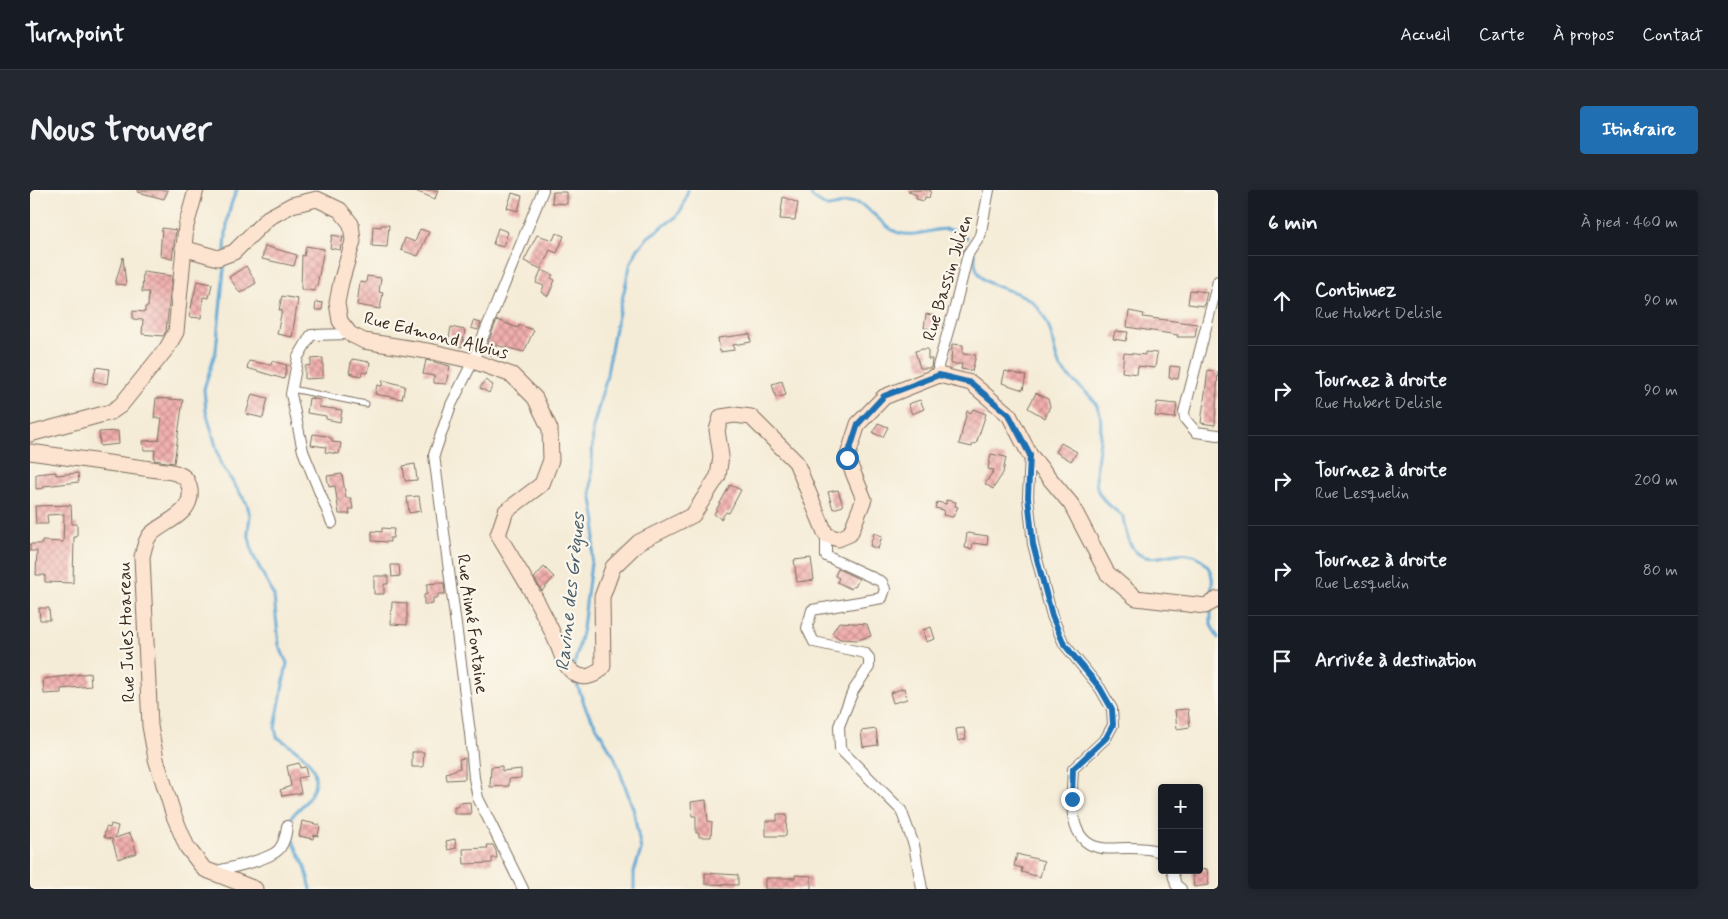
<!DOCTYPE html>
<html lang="fr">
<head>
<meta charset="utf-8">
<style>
	:root { --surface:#171b24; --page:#242831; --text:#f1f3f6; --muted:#9ea1a6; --line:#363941; --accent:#1f6fb2 }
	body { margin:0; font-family:Mynerve,sans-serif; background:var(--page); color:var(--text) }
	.controls { position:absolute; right:15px; bottom:15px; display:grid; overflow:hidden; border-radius:5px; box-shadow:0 2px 8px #0003 }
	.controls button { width:45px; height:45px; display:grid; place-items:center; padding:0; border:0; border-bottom:1px solid var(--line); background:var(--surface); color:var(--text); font:25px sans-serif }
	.stop { position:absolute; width:15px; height:15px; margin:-11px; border:4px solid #1f6fb2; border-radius:50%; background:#fff }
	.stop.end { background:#1f6fb2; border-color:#fff; box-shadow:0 1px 5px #0008 }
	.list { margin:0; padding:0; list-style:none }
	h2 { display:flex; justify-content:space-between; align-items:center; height:65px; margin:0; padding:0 20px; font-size:21px }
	h2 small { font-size:16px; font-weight:400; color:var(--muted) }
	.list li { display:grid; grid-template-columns:32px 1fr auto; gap:15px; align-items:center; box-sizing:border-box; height:90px; padding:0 20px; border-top:1px solid var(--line) }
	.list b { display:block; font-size:19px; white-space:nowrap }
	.list p { margin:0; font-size:16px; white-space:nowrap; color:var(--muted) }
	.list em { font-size:16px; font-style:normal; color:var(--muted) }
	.icon { flex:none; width:28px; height:28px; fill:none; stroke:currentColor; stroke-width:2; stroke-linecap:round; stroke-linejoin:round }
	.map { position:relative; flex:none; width:1188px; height:699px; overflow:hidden; border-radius:5px }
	header { display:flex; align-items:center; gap:30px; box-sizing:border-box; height:70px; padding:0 25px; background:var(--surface); border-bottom:1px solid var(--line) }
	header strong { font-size:24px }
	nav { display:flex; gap:28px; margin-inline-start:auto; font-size:18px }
	.intro { display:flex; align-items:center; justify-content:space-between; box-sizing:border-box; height:120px; padding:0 30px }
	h1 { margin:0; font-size:35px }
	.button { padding:12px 22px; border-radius:5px; background:var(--accent); color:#fff; font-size:18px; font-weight:700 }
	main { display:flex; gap:30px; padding:0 30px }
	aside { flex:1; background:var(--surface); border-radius:5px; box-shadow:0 2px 8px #0003 }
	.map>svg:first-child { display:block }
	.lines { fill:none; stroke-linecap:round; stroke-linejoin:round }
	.stream { stroke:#5ca7d4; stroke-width:3 }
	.building { fill:url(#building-cross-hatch) }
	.service-casing { stroke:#7c6e5f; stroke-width:7 }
	.minor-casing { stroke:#7c6e5f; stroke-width:12 }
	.secondary-casing { stroke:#7c6e5f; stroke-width:17 }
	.service { stroke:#fff; stroke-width:5 }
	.minor { stroke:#fff; stroke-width:10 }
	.secondary { stroke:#fde4d0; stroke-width:15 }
	.route { stroke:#1f6fb2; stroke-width:6 }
	.labels { text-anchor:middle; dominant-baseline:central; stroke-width:4.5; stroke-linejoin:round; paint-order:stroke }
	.street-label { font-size:18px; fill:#3b2a1e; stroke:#fbf7ec }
	.water-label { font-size:19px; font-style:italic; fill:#485c67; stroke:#fbf7ec }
</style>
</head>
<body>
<header>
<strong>Turnpoint</strong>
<nav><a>Accueil</a><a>Carte</a><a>À propos</a><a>Contact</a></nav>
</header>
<div class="intro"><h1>Nous trouver</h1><a class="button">Itinéraire</a></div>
<main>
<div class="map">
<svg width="1188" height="699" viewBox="0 0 1188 699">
	<defs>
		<pattern id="building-cross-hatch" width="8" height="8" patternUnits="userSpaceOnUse" patternTransform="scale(1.25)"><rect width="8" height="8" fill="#f1aead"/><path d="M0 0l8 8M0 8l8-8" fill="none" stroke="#c48e8c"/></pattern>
	</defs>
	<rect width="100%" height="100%" fill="#fbf7ec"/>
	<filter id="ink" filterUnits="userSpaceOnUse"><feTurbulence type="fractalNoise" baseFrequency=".02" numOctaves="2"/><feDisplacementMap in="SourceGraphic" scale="10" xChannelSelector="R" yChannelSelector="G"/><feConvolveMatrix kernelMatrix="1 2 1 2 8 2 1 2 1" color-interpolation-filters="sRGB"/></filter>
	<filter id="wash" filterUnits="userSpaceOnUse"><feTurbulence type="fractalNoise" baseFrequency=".0096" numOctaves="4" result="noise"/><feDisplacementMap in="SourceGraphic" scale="20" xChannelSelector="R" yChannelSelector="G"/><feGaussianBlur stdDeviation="1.12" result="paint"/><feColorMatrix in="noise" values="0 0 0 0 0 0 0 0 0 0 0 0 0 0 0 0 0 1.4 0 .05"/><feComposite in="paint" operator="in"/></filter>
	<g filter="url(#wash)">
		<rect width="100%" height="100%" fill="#f5ecd7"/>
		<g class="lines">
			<path class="stream" d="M778 0 783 8 797 17C807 17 817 10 827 13 846 20 854 42 875 44 899 47 912 29 937 48
				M195 61C196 40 197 19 207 0
				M945 64C942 99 975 95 997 108 1006 113 1014 125 1018 135 1024 148 1023 166 1031 178 1043 195 1065 203 1070 224 1075 247 1060 286 1069 303 1075 314 1085 319 1093 327 1103 402 1146 345 1173 371 1177 375 1181 381 1182 387 1183 394 1181 401 1181 407
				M195 70 186 160 174 199 176 221 191 274 217 314 220 326 218 342 223 365 244 406 249 455 257 473 245 538 247 547C270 562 300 579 277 610 271 619 261 623 259 634
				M1181 418V435L1188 448
				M544 476 553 438 566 332 561 303 563 237 576 190 584 143 601 72 608 59 618 47 646 27 652 19 658 0
				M545 489 556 519 585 568 603 618 611 660 604 682V699
				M259 643 275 676 281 699"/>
		</g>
		<g id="blocks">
			<path class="building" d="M108 0H138L134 9 108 2Z
				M383 0H408L405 9Z
				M879 0H901L899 8 895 7 894 11 886 9 887 5 879 2Z
				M523 2H537V14L522 13Z
				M482 3 492 6 488 21 477 18Z
				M753 7 768 13 765 30 750 29Z
				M351 35H359L357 57 342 56 343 36 351 37Z
				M132 38 146 40 142 69 130 66Z
				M468 38 478 42 473 57 463 54Z
				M390 39 399 42 388 66 371 60 375 48 385 52Z
				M526 43 534 46 527 63 520 60 511 79 494 71 507 45 523 50Z
				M302 45 313 47 310 60 300 58Z
				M235 56 267 65 264 76 232 69Z
				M276 56 294 59 287 96H285V101L271 99 272 65 274 66Z
				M93 67 96 95 85 94Z
				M216 76 226 93 210 103 199 87Z
				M511 80 523 85 521 88 525 90 518 106 511 102 514 96 506 93Z
				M113 82 142 86 136 141 133 146 112 144 113 130 103 129V121L115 122V117H118L119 102H112Z
				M337 86 351 88 349 102 353 103 350 119 327 115 330 92 336 93Z
				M167 91 182 94 179 108 173 107 171 128 159 127Z
				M1160 100 1177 102 1174 116 1158 114Z
				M252 106 268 109 262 147 247 144 252 120H249Z
				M286 112 293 113 292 120H285Z
				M1099 121 1114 124 1113 127 1167 134 1165 147H1147L1148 145 1097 137Z
				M896 124 908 126 907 140 894 138Z
				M467 130 488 138 489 135 504 140 494 162 466 155 461 166 454 162Z
				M443 131 451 133 448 140 441 138Z
				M421 137 435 140 432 157 418 154Z
				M1085 141 1098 142 1096 151 1083 149Z
				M720 144 721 152 703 155 704 160 690 162 688 148Z
				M922 154 933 155V164L946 165 942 181 931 179 932 174H921Z
				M893 159H898V169H902L901 178H890L885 161Z
				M1115 162 1127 163 1125 178 1108 176 1107 184 1092 182 1094 163 1115 165Z
				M293 168V188L275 189V176L281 175V169Z
				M322 169 340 172 338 183 332 182 331 186 319 183Z
				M396 170 420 176 416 194 404 193V186L393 184Z
				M219 171 241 175 242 171 257 175 254 189 217 178Z
				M1140 176 1150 177 1148 189 1139 188Z
				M66 177 79 179 77 194 63 191Z
				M1178 180 1188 182 1185 235 1171 233Z
				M975 181 996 186 993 200 972 193Z
				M353 190 375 196 372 209 345 204 347 195 352 196Z
				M455 190 463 195 459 203 450 198Z
				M752 191 756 205 746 208 742 194Z
				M1006 203 1018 209 1020 216 1015 228 998 218Z
				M222 204 238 208 233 228 216 224Z
				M126 208 153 210 144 273 124 270 125 260H114L113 251 129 250 132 228H124Z
				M279 208 290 210 289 217 312 220 310 232 296 229V226L277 223Z
				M890 210 894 219 882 224 878 214Z
				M1127 212 1147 214 1145 228 1125 226Z
				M943 219 956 224 946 254 943 253 942 257 929 254 937 221 941 223Z
				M848 233 858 237 853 247 843 243Z
				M88 241 89 254 70 256 69 242Z
				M283 244 297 246 302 249V252L311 253 309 264 295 262 296 257 281 255Z
				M1031 253 1047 262 1041 271 1026 262Z
				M961 264 976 267 973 283 963 299 955 294 964 280 958 279Z
				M385 274 387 290 375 291 373 276Z
				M26 282V285L48 283 49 292 14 296V298L6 299V284Z
				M312 284 316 308H321L323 319H319L320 324H309L305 296 299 297 297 286Z
				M700 295 711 300 699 323 696 322 691 329 684 324Z
				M808 300 813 316 803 319 798 302Z
				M389 306 391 321 379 323 377 307Z
				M916 310 926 312 925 316 928 317 923 327 913 325 914 320 905 318 907 312 916 314Z
				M41 315 42 334H47V347H44L43 393 15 392V385H6L7 361H0V354H12V351L33 352 34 324 17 325 18 334H6L5 316Z
				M352 338 364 339 363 348H360V352L342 351V341L352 342Z
				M844 343 852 346 848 359 840 356Z
				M937 343 958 346 957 355 943 353 942 359 935 358Z
				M781 368 784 390 767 392 764 370Z
				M361 375H369L370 386 362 387Z
				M514 377 524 387 512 401 504 388Z
				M808 379 829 389 825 397 823 396 821 399 807 392 809 388 805 386Z
				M344 386H358V394H354V404H344Z
				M406 393H414L415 404H408V408H403V414L394 415V405L397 404V394Z
				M362 412 377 413V435L361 434Z
				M9 418H19L20 430H10Z
				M809 432 837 434 841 446 827 450 810 449 802 443Z
				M901 437 905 449 896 452 893 440Z
				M60 483 61 496 31 499V503L14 504 13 489Z
				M874 498 877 509 863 513 860 503Z
				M1158 519 1160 537 1147 539 1145 520Z
				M934 538 936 549 928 551 926 539Z
				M846 539 848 555 833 557 831 541Z
				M382 562H394L393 577H382Z
				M435 568V589L417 590 416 583 430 578 429 569Z
				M269 573 270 578 275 577 277 586 268 588 271 603 252 606 250 600 261 596 257 576Z
				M472 576V581L491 579V588L479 589V596L460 597 461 577Z
				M676 610 678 631 682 632 681 647H669V643H666V626H662L661 612Z
				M440 612 441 624H424V617H428V613Z
				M747 624H757L756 646H736V631H747Z
				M272 631 290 635 288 646 284 645 283 649 269 646Z
				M81 634 88 636 85 648 100 643 107 663 88 669 82 649 74 647 76 637 80 638Z
				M425 649 426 658 418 660 416 651Z
				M457 655H463L466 661 467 668H462V673L434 674 433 659 458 658Z
				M987 664 1014 671 1010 687 991 682 992 678 984 676Z
				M1177 679 1179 695 1164 697 1162 681Z
				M675 683 708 685V695L675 694Z
				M765 685 781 686V699H735V688H765Z"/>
		</g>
	</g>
	<g filter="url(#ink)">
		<use href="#blocks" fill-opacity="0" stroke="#7c6e5f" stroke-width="1"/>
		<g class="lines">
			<defs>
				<path id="service" d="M262 199 336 214"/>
				<path id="minor" d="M1188 91 1154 222 1155 229 1166 242 1188 245
					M909 185 908 176 925 117 938 64 950 46 959 0
					M1000 265 998 307 1003 354 1022 426 1034 454 1070 498 1082 519 1083 535 1076 548 1043 579C1042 603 1036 649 1067 657 1076 660 1088 658 1098 658 1109 658 1122 658 1132 663
					M302 333 273 261 261 204 268 167 281 145 320 144
					M796 345V366L852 392 855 399 852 408 782 420 777 438 784 452 835 463 839 468V477L823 501 809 536 810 559 871 620 884 655 892 699
					M1142 680 1146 695 1151 699
					M183 682C198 678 242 670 250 658 255 651 256 644 257 636
					M493 699 448 608 444 588 440 543 404 265 421 215 443 171 513 0"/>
				<path id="secondary" d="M153 58 188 68 204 62 238 28 262 15 287 9 310 20 321 34 323 51 311 92 307 113 310 131 320 144 334 151 403 162 443 171 482 185 505 208 520 239 521 270 512 294 476 321 468 345C490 381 511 415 527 453 532 464 534 476 544 483 554 491 567 485 573 476L572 407 583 377 609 352 663 325 688 286 691 266 687 240 691 227 705 225 721 227 766 272 796 345 808 349 820 344 834 309 817 268 828 234 854 207 909 185 941 193 979 225 1000 265 1041 314 1077 383 1106 408 1175 416 1188 409
					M0 244 81 222 91 215 137 158 146 142 156 36 166 0
					M0 262 142 282C153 285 158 288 160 300 163 325 134 331 120 345 115 351 114 359 112 367L120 536 126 569 144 626 157 657 174 679 225 699"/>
			</defs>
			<use href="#service" class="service-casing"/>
			<use href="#minor" class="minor-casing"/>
			<use href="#secondary" class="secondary-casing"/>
			<use href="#service" class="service"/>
			<use href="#minor" class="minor"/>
			<use href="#secondary" class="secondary"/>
		</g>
	</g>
	<g class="lines" filter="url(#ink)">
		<path class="route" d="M817 268 828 234 854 206 909 185 941 193 979 225 1000 265 998 307 1003 354 1022 426 1034 454 1070 498 1082 519 1083 535 1076 548 1043 579 1042 609"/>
	</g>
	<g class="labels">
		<g class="street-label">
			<text transform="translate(918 88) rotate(-73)">Rue Bassin Julien</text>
			<text transform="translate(406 146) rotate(14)">Rue Edmond Albius</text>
			<text transform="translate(442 434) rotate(82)">Rue Aimé Fontaine</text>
			<text transform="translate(97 442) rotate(-92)">Rue Jules Hoareau</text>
		</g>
		<g class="water-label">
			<text transform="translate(541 402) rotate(-84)">Ravine des Grègues</text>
		</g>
	</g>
</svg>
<div class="controls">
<button>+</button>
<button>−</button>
</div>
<div class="stop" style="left:817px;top:268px"></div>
<div class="stop end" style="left:1042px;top:609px"></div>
</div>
<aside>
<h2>6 min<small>À pied · 460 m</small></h2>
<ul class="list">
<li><svg class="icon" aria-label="ahead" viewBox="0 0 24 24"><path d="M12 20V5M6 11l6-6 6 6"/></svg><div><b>Continuez</b><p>Rue Hubert Delisle</p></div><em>90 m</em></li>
<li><svg class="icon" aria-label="right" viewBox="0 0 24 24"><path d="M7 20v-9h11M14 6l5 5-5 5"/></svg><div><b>Tournez à droite</b><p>Rue Hubert Delisle</p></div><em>90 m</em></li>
<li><svg class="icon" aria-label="right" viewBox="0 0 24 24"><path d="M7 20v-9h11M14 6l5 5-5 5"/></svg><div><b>Tournez à droite</b><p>Rue Lesquelin</p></div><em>200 m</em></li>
<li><svg class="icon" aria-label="right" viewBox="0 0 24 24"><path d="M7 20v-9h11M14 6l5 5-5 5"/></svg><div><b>Tournez à droite</b><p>Rue Lesquelin</p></div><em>80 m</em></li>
<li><svg class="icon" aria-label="arrive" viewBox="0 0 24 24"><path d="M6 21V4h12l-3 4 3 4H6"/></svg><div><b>Arrivée à destination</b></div></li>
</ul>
</aside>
</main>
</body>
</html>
